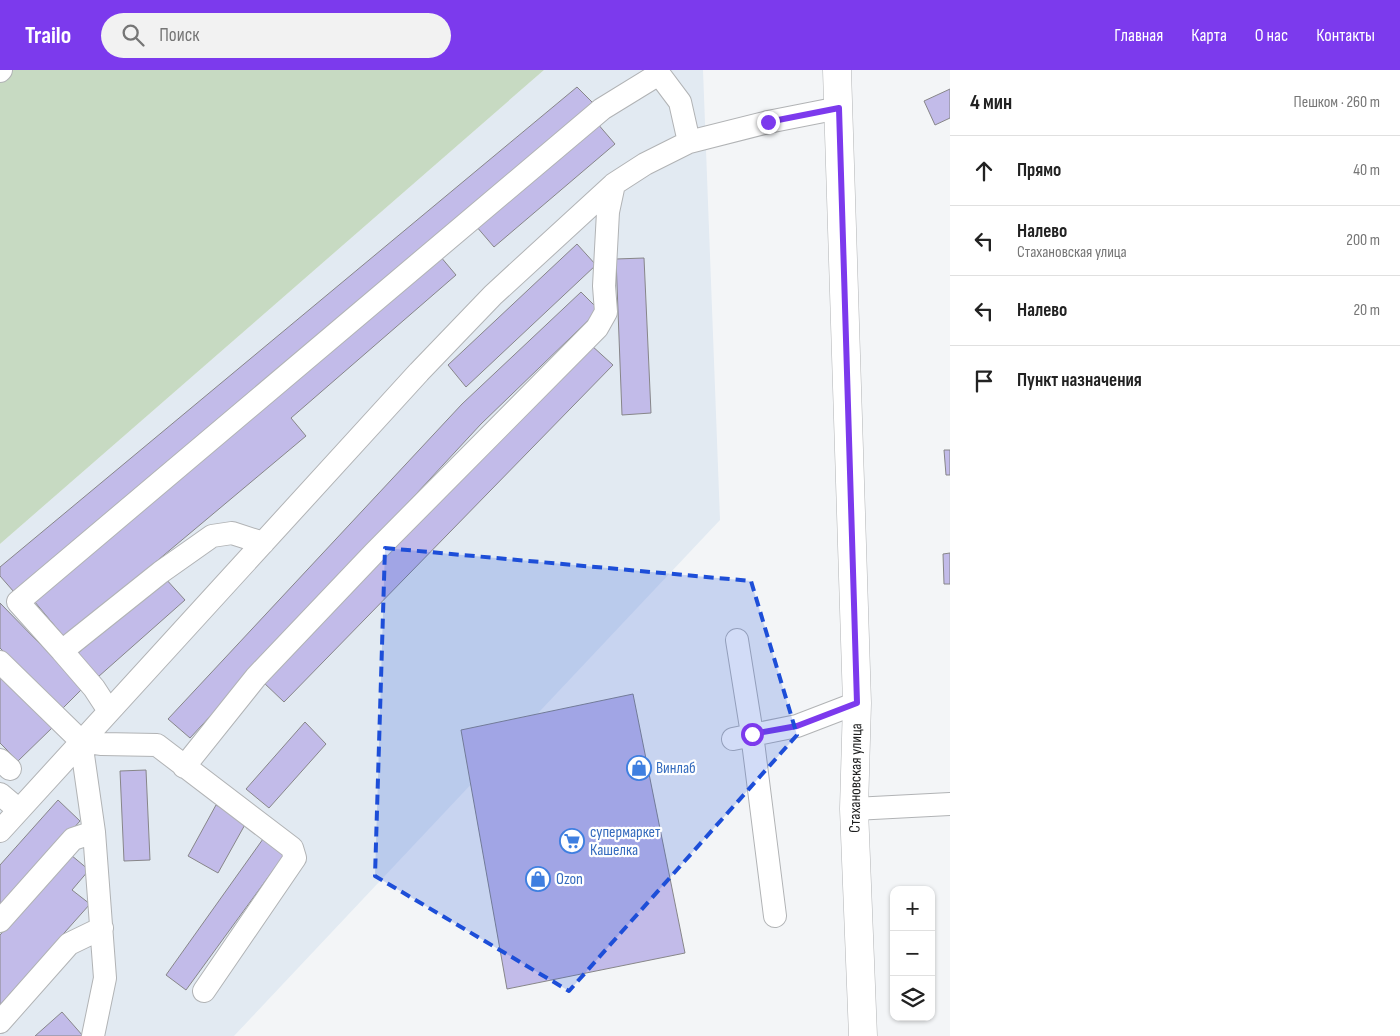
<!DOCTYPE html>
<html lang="ru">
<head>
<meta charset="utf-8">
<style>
	:root { --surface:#fff; --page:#f2f2f2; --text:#222; --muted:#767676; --line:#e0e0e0; --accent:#7c3aed }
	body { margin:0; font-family:"Sofia Sans Condensed",sans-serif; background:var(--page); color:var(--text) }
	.controls { position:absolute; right:15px; bottom:15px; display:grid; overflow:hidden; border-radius:10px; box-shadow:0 1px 4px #0004 }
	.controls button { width:45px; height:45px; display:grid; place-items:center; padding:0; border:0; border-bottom:1px solid var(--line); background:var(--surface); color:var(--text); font:25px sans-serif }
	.stop { position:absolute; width:15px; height:15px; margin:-11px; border:4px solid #7c3aed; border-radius:50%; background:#fff }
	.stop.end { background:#7c3aed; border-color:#fff; box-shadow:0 1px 5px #0008 }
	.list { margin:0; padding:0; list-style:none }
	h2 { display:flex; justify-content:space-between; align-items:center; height:65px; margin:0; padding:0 20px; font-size:21px }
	h2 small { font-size:16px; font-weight:400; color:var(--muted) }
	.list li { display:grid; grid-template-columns:32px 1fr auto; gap:15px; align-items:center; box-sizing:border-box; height:70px; padding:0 20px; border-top:1px solid var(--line) }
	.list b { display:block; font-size:19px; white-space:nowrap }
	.list p { margin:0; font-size:16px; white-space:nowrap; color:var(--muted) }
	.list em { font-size:16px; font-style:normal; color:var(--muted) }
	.icon { flex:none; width:28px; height:28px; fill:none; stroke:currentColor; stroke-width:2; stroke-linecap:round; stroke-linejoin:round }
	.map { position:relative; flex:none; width:950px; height:966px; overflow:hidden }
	header { display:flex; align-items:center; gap:30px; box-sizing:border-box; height:70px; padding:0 25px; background:var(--accent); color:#fff }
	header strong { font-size:24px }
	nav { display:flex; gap:28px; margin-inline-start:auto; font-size:18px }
	.search { width:350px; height:45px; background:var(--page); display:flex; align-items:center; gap:12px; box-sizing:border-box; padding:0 18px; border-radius:28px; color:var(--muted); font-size:19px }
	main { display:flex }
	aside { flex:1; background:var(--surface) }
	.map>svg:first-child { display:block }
	.built { fill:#e2eaf2 }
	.green { fill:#c7dac2 }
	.building { fill:#c2bbe9; stroke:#878689 }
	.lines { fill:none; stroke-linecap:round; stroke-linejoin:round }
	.minor-casing { stroke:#b1b3b5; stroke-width:24 }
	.major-casing { stroke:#b1b3b5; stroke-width:29 }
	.minor { stroke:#fff; stroke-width:22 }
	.major { stroke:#fff; stroke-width:28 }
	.route { stroke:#7c3aed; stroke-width:6 }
	.marked { fill:#1d4ed8; fill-opacity:0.2; stroke:#1d4ed8; stroke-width:4; stroke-dasharray:10 6; stroke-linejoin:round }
	.labels { text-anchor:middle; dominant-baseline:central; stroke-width:4.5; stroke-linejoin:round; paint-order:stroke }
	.shop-label { font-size:16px; fill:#366cbe; stroke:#fff; text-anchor:start }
	.street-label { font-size:16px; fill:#1d1e1e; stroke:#fff }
</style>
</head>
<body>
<header>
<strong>Trailo</strong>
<div class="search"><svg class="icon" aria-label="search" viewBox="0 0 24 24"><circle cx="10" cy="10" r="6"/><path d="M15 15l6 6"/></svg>Поиск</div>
<nav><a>Главная</a><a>Карта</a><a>О нас</a><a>Контакты</a></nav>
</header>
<main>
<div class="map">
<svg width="950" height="966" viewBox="0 0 950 966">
	<rect width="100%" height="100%" fill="#f3f5f7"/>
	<path class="built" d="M544 0H703L720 450 234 966H0V474Z"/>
	<path class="green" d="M0 0H544L0 474Z"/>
	<path class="building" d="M577 17 593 33 14 522 0 506V497Z
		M950 19V48L935 55 924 31Z
		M597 53 615 74 494 177 476 156Z
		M577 174 596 195 466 317 448 295Z
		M440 186 456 205 291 348 306 366 65 568 34 531Z
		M644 188 651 343 622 345 616 189Z
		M581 222 599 240 481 354 190 668 168 649 462 334Z
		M591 275 613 295 284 632 262 611Z
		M944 380H950V405H946Z
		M950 483V514H944L943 484Z
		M165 508 185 530 98 607 77 584Z
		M0 533 83 618 62 639 0 578Z
		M0 604 53 657 18 691 0 673Z
		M633 624 685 883 507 919 461 660Z
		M305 652 326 674 269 738 246 719Z
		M146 700 150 790 124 791 120 701Z
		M58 730 80 751 0 841V795Z
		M216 735 247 751 218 803 188 786Z
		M263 769 285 784 186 920 166 905Z
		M71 785 89 800 72 820 90 834 0 935V865Z
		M62 942 83 966H35Z"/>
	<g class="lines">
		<defs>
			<path id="minor" d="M0 1 1 0
				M737 570 752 664 775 846
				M62 581 18 532 602 39 659 4 680 32 689 72
				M0 592 81 671
				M109 641 94 618 62 581 161 502 212 466 232 463 263 473
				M733 669 797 656 857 633
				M0 690 10 699
				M184 697 256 607 374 483 597 258 606 242 604 216 608 142 614 114
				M0 724 19 740
				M854 739 950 734
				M0 761 419 302 493 225 614 114 645 94 689 72 768 52 839 38
				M0 851 73 769 94 762
				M0 952 69 874 102 858
				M93 966 105 908 94 762 81 671 102 674 157 675 292 778 295 788 204 921"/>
			<path id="major" d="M837 0 857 633 854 739 863 966"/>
		</defs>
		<use href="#minor" class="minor-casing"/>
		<use href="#major" class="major-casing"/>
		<use href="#minor" class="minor"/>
		<use href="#major" class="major"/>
	</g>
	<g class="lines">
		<path class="route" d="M752 664 797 656 857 633 839 38 768 52"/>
	</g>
	<path class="marked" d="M385 478 751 511 797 665 569 921 375 806Z"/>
	<defs>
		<symbol id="shop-ring" viewBox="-11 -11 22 22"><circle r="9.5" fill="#fff" stroke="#3f7fe0" stroke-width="1.5"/><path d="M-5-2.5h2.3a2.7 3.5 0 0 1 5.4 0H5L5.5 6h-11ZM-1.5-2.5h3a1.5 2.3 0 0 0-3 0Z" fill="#3f7fe0"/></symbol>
		<symbol id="supermarket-ring" viewBox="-11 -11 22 22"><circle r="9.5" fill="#fff" stroke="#3f7fe0" stroke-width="1.5"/><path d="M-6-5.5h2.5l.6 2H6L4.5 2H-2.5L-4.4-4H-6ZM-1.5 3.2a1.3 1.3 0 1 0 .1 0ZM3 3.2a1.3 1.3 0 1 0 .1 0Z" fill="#3f7fe0"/></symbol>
	</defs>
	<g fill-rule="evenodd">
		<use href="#shop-ring" x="625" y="684" width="28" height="28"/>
		<use href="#supermarket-ring" x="558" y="757" width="28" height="28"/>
		<use href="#shop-ring" x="524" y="795" width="28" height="28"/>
	</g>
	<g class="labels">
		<g class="shop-label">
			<text x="656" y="698">Винлаб</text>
			<text x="590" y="762">супермаркет<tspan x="590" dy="18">Кашелка</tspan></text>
			<text x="556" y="809">Ozon</text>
		</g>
		<g class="street-label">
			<text transform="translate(856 708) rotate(-89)">Стахановская улица</text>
		</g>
	</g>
</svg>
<div class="controls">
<button>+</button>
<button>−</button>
<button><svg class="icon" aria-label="layers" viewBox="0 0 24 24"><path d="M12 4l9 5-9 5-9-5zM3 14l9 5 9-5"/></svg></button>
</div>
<div class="stop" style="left:752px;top:664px"></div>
<div class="stop end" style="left:768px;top:52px"></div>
</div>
<aside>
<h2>4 мин<small>Пешком · 260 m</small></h2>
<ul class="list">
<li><svg class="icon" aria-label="ahead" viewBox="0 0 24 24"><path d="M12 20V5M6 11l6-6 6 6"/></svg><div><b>Прямо</b></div><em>40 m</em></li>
<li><svg class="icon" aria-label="left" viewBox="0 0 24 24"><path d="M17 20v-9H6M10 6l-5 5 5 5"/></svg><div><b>Налево</b><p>Стахановская улица</p></div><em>200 m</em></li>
<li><svg class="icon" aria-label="left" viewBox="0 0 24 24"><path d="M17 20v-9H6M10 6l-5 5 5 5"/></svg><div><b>Налево</b></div><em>20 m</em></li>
<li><svg class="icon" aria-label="arrive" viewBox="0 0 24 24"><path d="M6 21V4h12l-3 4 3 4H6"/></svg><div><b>Пункт назначения</b></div></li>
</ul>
</aside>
</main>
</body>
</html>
